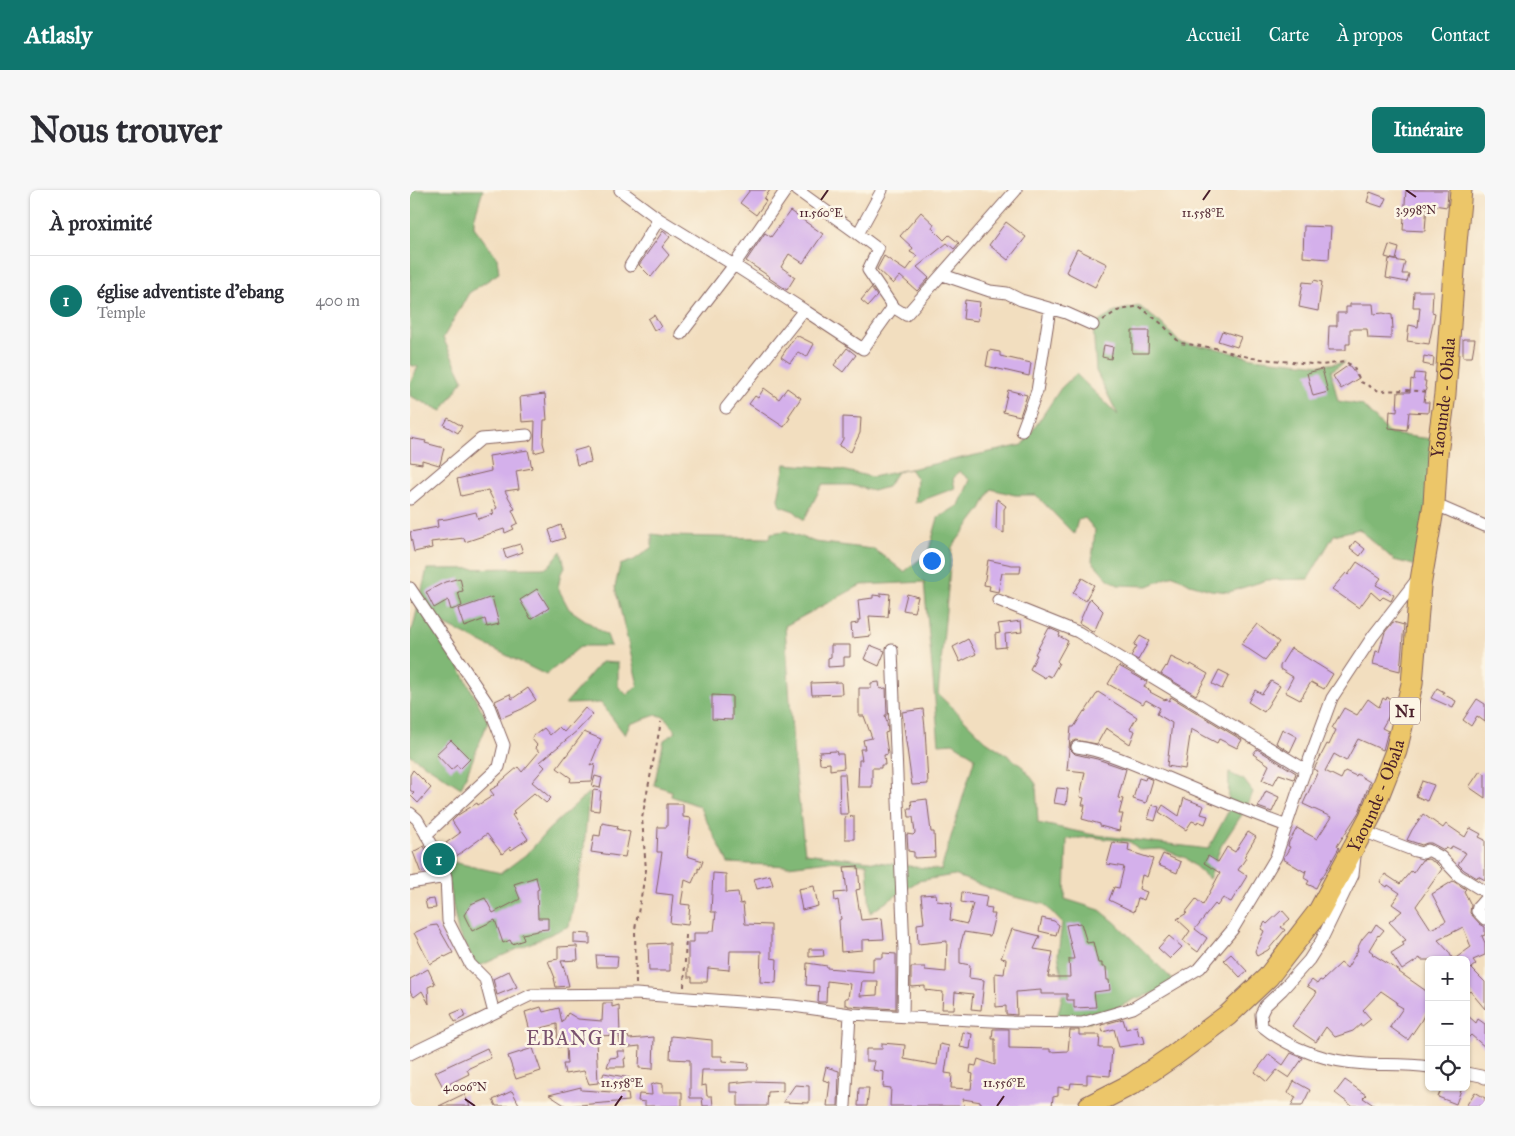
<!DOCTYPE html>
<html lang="fr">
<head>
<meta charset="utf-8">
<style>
	:root { --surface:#fff; --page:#f7f7f7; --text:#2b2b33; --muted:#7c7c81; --line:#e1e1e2; --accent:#0f766e }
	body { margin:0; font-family:"IM FELL Great Primer",serif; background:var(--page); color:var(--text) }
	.controls { position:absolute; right:15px; bottom:15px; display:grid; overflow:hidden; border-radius:8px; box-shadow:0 1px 4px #0004 }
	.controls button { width:45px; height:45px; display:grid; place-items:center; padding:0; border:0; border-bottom:1px solid var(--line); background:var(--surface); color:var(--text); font:25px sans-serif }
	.you { position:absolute; left:521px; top:370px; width:18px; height:18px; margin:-12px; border:4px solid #fff; border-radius:50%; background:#1a73e8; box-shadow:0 0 0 8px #1a73e833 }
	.badge { display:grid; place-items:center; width:32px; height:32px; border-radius:50%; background:var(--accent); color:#fff; font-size:16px; font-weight:700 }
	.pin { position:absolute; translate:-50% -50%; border:2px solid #fff; box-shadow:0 1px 5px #0006 }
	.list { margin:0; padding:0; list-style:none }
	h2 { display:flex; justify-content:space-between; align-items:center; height:65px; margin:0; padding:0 20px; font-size:21px }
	h2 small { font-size:16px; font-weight:400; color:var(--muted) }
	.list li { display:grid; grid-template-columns:32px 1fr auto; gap:15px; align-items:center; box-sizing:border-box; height:90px; padding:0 20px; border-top:1px solid var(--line) }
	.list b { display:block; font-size:19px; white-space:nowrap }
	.list p { margin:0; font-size:16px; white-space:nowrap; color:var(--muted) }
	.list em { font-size:16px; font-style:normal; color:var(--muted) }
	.icon { flex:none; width:28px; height:28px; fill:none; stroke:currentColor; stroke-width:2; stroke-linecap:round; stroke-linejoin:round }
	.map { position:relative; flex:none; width:1075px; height:916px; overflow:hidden; border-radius:8px }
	header { display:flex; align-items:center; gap:30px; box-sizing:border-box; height:70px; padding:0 25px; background:var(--accent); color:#fff }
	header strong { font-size:24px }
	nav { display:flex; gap:28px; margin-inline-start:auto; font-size:18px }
	.intro { display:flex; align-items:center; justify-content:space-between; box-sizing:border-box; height:120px; padding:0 30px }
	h1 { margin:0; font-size:35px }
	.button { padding:12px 22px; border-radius:8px; background:var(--accent); color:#fff; font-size:18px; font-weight:700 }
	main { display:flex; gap:30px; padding:0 30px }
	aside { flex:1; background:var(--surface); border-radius:8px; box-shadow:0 1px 4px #0004 }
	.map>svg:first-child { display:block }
	.forest { fill:#80b876; stroke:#656c50; fill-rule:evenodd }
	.building { fill:#d4b0eb; fill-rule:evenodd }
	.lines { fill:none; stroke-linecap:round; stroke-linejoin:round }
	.street-casing { stroke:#85625f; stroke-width:13 }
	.highway-casing { stroke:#85625f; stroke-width:23 }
	.path { stroke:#85625f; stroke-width:2; stroke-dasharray:4 4; stroke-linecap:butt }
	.street { stroke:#fff; stroke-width:11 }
	.highway { stroke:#ecc669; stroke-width:21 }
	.ticks { fill:none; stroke:#4a1f2b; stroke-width:2 }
	.labels { text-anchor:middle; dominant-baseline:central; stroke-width:5; stroke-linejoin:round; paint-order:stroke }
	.shield { fill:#fcf5e5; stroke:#7f5f63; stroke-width:1 }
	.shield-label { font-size:16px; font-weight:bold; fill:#4a1f2b }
	.street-label { font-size:18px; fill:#4a1f2b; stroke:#fcf5e5 }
	.quarter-label { font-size:20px; letter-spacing:1px; fill:#7a526e; stroke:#fcf5e5 }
	.ticks-label { font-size:12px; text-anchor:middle; fill:#4a1f2b; stroke:#fcf5e5; stroke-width:5; stroke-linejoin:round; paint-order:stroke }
</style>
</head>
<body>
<header>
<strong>Atlasly</strong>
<nav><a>Accueil</a><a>Carte</a><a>À propos</a><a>Contact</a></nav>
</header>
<div class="intro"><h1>Nous trouver</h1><a class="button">Itinéraire</a></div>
<main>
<aside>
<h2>À proximité<small></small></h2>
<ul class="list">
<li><span class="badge">1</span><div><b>église adventiste d'ebang</b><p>Temple</p></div><em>400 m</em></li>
</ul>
</aside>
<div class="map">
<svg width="1075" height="916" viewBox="0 0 1075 916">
	<rect width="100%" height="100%" fill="#fcf5e5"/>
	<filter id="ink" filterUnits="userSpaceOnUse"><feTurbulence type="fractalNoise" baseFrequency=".02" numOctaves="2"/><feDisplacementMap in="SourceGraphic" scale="10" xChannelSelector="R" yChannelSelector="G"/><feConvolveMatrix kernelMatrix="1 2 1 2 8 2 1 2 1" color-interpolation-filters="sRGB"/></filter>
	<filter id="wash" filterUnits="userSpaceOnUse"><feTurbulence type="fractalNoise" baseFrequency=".0096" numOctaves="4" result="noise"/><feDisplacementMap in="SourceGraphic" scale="20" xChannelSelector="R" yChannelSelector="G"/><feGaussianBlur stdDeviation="1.12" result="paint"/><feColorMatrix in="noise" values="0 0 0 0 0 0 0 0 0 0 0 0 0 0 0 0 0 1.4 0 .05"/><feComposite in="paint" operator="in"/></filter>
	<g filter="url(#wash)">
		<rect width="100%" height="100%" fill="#f2debf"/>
		<path class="forest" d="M0 0H73L64 29V37L87 68 89 83 59 103 33 148 53 190 32 221 0 206V193L8 177 0 175Z
			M729 116 752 134 770 153 805 158 842 168 912 175 935 172 921 181 928 211 952 215 980 244 1030 250 1015 378 984 370 949 339 924 345 898 389 857 390 819 402 801 400 780 394 764 385 738 396 708 395 698 389 682 371 685 340 675 328 668 330 664 344 626 305H605L581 299 571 319 542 357 528 504 576 551 600 567 614 578 626 594 628 633 679 644 798 659 818 622 819 583 834 590 843 602 837 617 811 656 799 689 776 668 751 659 730 660 720 652 682 647 657 649 655 709 690 720 706 733 768 795 725 809 680 832 646 833 654 798 648 765 652 733 634 714 600 706 544 685 508 691 460 723 457 674 419 671 378 676 318 673 289 616 261 606 262 601 244 595 254 550 266 542 255 527 246 525 220 534 215 545 191 513 155 514 191 472 208 473V496L217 505 228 495 205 397 210 375 224 370 242 357V344L257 346 360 348 361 343 376 341 405 352 463 359 479 370 494 382 518 363 528 328 549 315 560 290 549 281 543 289 545 298 505 313 507 289 500 279 487 282 477 297 463 301 441 295H412L394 330 384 321 370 316 368 309 375 274 423 278 462 287 613 255 651 198 666 184 708 225 686 181 683 135 707 121ZM514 392 529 554 543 553 565 567 531 680 395 663 384 572 375 436 451 395Z
			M151 361 155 377 151 383 148 398 159 419 197 445 201 456H171L136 485 24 429 78 532 51 598 0 565V442L3 437 17 379 132 378 138 377Z
			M179 602 173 669 159 736 67 777 48 742 34 670 91 683 118 663 139 639Z"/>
		<g id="blocks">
			<path class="building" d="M340 0H360L354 9 356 11 346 25 330 13Z
				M996 0H1038L1037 17 1017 14 1015 41 993 40Z
				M960 2 976 8 972 17 957 12Z
				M380 21 413 44 393 73 379 64 371 77 385 87 377 100 359 88 360 87 336 71 355 43 361 47Z
				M511 22 524 34 522 38 534 50 539 45 549 53 544 59 537 53 507 77 519 88 507 101 490 86 483 94 467 79 474 66 496 81 507 66 500 62 503 58 490 46Z
				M596 32 616 47 598 70 579 55Z
				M894 36 921 37 919 69 893 67Z
				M253 41 260 47 252 57 259 65 241 87 229 75Z
				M979 55 989 58 986 70 975 67Z
				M667 59 697 74 685 97 656 82Z
				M979 69 995 72 992 84H999L997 92 976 88Z
				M904 90 912 92 908 121 889 117 893 92 903 93Z
				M461 98 467 106 458 116 451 110Z
				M1004 101H1023L1022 122 1025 123 1019 154 997 151 999 135 1008 137 1010 117H1003Z
				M555 110 570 112 568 131 553 129Z
				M940 114H963L964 124 973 123 982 125 983 139H981V149L958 148 957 139H940V154H936V160H918L919 136H927V123H936V117H940Z
				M244 125 251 137 244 140 238 129Z
				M722 141H739L738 163H722Z
				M812 141 831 147 827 157 808 151Z
				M386 145 404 154 397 167 388 162 380 173 371 167Z
				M1053 149H1065L1062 167H1053Z
				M694 155 703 157 701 169 692 167Z
				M437 158 446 165 433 182 424 175Z
				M579 160 590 162V166L621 173 619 186 576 176Z
				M1014 166 1024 168 1023 176 1013 174Z
				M939 175 949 188 931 199 923 186Z
				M912 179 918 202 903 206 897 183Z
				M1005 183 1015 184 1014 191H1016L1015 197 1016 198 1014 212H1019L1018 223 999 222 997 240 979 238 980 221 987 222 988 202H1000L1001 189 1004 190Z
				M354 198 369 209 377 198 391 208 378 227 380 228 374 237 339 214 345 206 348 208Z
				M598 200 617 205 610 226 593 222Z
				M135 204 137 230H134L133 253 135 260 124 263 125 231 112 232 110 207Z
				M433 227 451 228 450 243 441 262 429 256 433 249Z
				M38 228 52 236 48 243 34 235Z
				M0 248 16 251 15 253 34 258 30 274 29 275 12 270V274L0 272Z
				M178 257 181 272 167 275 164 261Z
				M118 260 122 278 106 281 109 299 95 301 105 319 102 320 108 333 102 336 104 339 95 343 94 339 55 352 54 348 21 352 22 358 4 362 0 342 28 337 27 330 37 329 66 322 68 329 84 324 82 321 87 318 78 300 51 306 47 289 81 281 79 266Z
				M587 309 596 316 594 319V343L586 339Z
				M151 335 155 348 143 352 139 340Z
				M945 351 955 359 950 366 940 358Z
				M110 354 113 362 96 368 93 359Z
				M578 370 602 375H611L610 383H592L588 402 579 400 580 396 574 395Z
				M947 372 971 388 966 395 984 405 981 411 973 407 970 410 961 402 949 418 922 399 936 383 938 385Z
				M50 388 53 401 48 402 52 416 41 420 38 410 24 418 16 402 35 392Z
				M672 388 684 395 675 411 663 403Z
				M127 399 139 418 121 429 110 410Z
				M471 403 480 404 478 427 459 426 461 446 442 448 441 434 448 433V430H450L448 410 463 408V405L471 406Z
				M497 404 508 407 504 422 493 420Z
				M82 407 89 434 77 437 75 429 54 437 48 419Z
				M680 408 693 421 684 442 669 433Z
				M611 431 612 442 595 444 596 457 586 458 585 444 590 443 588 434Z
				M983 432 994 435 990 481 963 474 966 461 969 462 975 442Z
				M847 434 869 452 855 470 831 454Z
				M639 438 650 443 649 446 658 451 647 471 649 473 641 487 637 485 635 488 620 479 627 465 625 464Z
				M730 446 739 451 728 470 721 466 727 456 724 455Z
				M558 449 566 464 550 472 543 457Z
				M421 455H440V467H434V476L418 477V468L421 467Z
				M460 455 475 461 469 476 454 469Z
				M881 458 923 484 914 499 901 492 890 510 875 502 883 487 870 479V476Z
				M761 467 780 476 781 474 798 484 786 505 751 484 756 476 757 477Z
				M709 476 737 492 734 497 741 501 740 502 755 510 756 509 759 511 761 507 832 550 827 558 809 549 807 553 781 539 775 579 757 576 762 533 747 524 750 518 736 510 733 514 698 494Z
				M809 480 819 485 812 499 802 494Z
				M861 491 870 496 854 522 838 512 845 500 852 504Z
				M431 492 432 504 402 505 401 493Z
				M469 492 470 499 476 498 477 525H475L477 533 478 542 475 543 478 564 474 565 475 575H471V578H462V597H448L449 570H452L450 559H455L453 550 462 548 454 526H449V498H461V493Z
				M118 498 126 510 112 519 91 528 85 511 100 504 102 509Z
				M1027 498 1034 502 1033 504 1046 511 1043 518 1021 508Z
				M688 502 727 527 720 539 725 541 720 554 696 538 687 554 665 550 661 553 660 559 665 564 687 569 716 579 708 608 713 609 709 624H713L709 641 690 636V634L672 629 675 615H672L674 608 670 607 675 582 657 580 661 537H664L674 521 675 522Z
				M302 505 322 506V530L302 529Z
				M977 507 985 512 982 525 980 524 972 538 978 541 973 560 948 549 936 571 924 564 915 581 931 589 935 581 946 586 947 584 960 592 949 622 927 656 929 658 912 688H911L906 698 897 694 899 691 894 688 896 680 895 682 873 669 880 657 878 656 879 652 887 638 907 649 921 627 893 614 908 581 904 579 917 554 919 555 926 540 922 538 934 518 947 525 958 509 969 517 973 508 976 510Z
				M1067 509 1075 514V532L1067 526 1061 536 1053 530Z
				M175 518 183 524 168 540 130 572 135 577 122 592 141 608 136 613 124 603 103 621 105 623 102 625 118 649 101 660 100 657 92 664 77 644 45 667 36 653 50 643 42 631 48 625 67 613 68 615 84 605 80 600 89 595 88 594 108 577 112 582 129 562 125 557 127 555 121 548 134 538 140 545 149 537 154 542Z
				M513 519 515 538 518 594 502 595 492 522Z
				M872 539 887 547 880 562 866 553Z
				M174 542 191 549 180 576 185 574 182 591 160 592 161 588 147 578Z
				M41 550 60 569 50 579 47 575 41 580 26 564Z
				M847 559 886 583 884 589 869 584 863 595 852 590 859 575 843 564Z
				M426 561 427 564H433L434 578 420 580V573L410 574 409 562Z
				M3 580 21 598 8 613 1 606 4 603 0 600V585Z
				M1070 581 1075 584V608L1059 597Z
				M429 584H435L438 624H430Z
				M185 586 192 588 190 598 182 596Z
				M736 587 743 590 736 613 723 609 729 588 735 590Z
				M1012 591 1024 595 1017 611 1006 606Z
				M647 598 658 599 656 615 644 613Z
				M183 600 191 601 189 621 181 620Z
				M856 601 869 607 862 622 848 617Z
				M774 608 794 616 791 624 798 626 795 634 788 631 787 633 782 631 776 640 749 622 753 615 769 626Z
				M517 609 521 642H524L525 667 504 668V662L498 661 497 644 503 645 505 643 503 627H499L498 618H502L501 611Z
				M257 614H273V627L281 628 277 666 293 671 290 679 288 678V682H287L282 693 275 690 271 714 280 715 278 735 260 733 263 705 246 703 252 662H247L248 637H257Z
				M742 615 749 617 745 631 738 629Z
				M1013 624 1033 638 1036 634 1055 647 1060 638 1071 644 1069 647 1075 650V690L1068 686 1067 688 1054 680 1048 674 1056 663 1042 656 1040 660 1036 658 1034 660 1021 653H1017L1012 655 997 650 1002 640Z
				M444 626V649H435V627Z
				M192 633 208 636 207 639 220 642 215 667 181 662 184 645 190 646Z
				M838 642 846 647 834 667 836 668 828 680 837 686 821 712 813 708 807 716 805 714 785 739 797 748 788 762 773 751 780 741 767 729 777 723H775L786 709 793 715 810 683 794 673 798 666 808 672 817 657 825 662Z
				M703 652 719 654 718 661 743 669 737 687 732 685 729 699 737 702 734 710 728 708 724 722 699 710 704 697 709 698 714 677 697 674Z
				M14 656 24 676 11 683 3 662Z
				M753 664 771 672 767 683 748 675Z
				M1018 669 1026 673 1032 679 1006 716 1021 739 1036 731 1022 704 1043 691 1056 699 1054 701 1061 715 1060 723 1070 734 1075 737V745L1072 746 1075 753V765L1063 770 1066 774 1061 778 1075 792V819L1060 801 1056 805V770H1011L1010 768 992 780 981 763 994 755 992 752 996 750 979 732 992 721 982 714 990 703 978 695 977 697 970 692 975 684 990 694 1001 681 1003 683 1012 670ZM1053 737 1061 757 1043 770 1039 762 1028 750Z
				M448 676 450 699 446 700 451 730 472 728 474 749 452 750V760L431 762 429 730 431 729 428 710 425 711 424 703 437 702 434 677Z
				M303 683 316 684V703L328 702 330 714 333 713 335 734 361 735V768L367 769 366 793 350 792 351 761H320L319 780 298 778 297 792H282V787H278V752H284V743H299V741H304L306 722H301Z
				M360 685 363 695 347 699 344 689Z
				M126 687 129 699 127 700 128 728H138V739L128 740V741L112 744 114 750 102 754 100 750 93 753 85 730 62 741 54 725 61 714 75 708 83 723 110 709 104 694Z
				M404 696 408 716 392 720 388 699Z
				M552 702 577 706 575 717 582 718 581 724H585L580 746 554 742 550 757V773L560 775 559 788 574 790 571 820 561 819 563 804 545 802 544 819H532L533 802 515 800V796L501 797V777H515V780L536 782 537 751 508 754 507 734 514 733 511 705 526 704 527 711 542 713 540 730 557 734 563 714 551 712Z
				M24 709 26 718 17 719 15 710Z
				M872 720 880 729 871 737 875 740 858 760 847 766 845 761 854 741 851 739 855 732 857 734Z
				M632 728 644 731 649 735 646 745 629 741Z
				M671 733 677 753 683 752 688 773H692V777H696L697 790H699L700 800 684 802 686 817 664 818V810H657V804H631V800L606 802 607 825 596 824V816L586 817 585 783 594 784 596 769 591 768 602 739 630 746 624 759 643 762 638 787H660L659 769H664L656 735Z
				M966 734 974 740 969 746 968 745 959 760 963 763 962 764 990 781 989 782 1019 803V816L1011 831 998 850 980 837 993 818 986 814 987 812 971 801 953 820 961 829 951 837V834L943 841 925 847 916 837 906 852 882 836 907 802 897 796 902 790 907 794 910 790 912 791 931 773 937 778 948 760 947 759 952 749 959 741 961 742Z
				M27 735 43 763 35 767 34 766 20 774 4 743 19 736Z
				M164 743 180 744V754L164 753Z
				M759 746 772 757 760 769 748 758Z
				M260 753V781H239L238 754Z
				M167 756 168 770 151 771 156 784 159 796 146 797 144 788H145L138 771 148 769V757Z
				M399 759H413L414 766 399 767Z
				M473 763 486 764V819L438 816V815H435V808H438L440 794 417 791 416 812H408L409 796 396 795 397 773 417 776V778L463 782V768H473ZM452 791H468L467 805 450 806Z
				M821 764 837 781 830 787 814 770Z
				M186 765 208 766 207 777H187Z
				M18 779 25 794 18 797 19 814 12 801 4 807 0 801V789Z
				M99 781 107 797 87 805 83 789Z
				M193 813H202V817L209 815 210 845 188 846V850H186L188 893 179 894 174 881 155 884 153 874H157L156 856 148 857 147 834 120 841 115 822 131 817 133 822 149 818 152 833 158 823 168 829 192 831Z
				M53 819 56 826 45 832 41 824Z
				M1056 824 1066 833 1068 829 1075 834V857L1061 845 1056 850Z
				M713 829 716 839 727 836 729 846 733 845 735 853 709 857 704 839 693 842 691 835Z
				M583 839H599V858L640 859V862L658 861 660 840H669V845H690L689 858H702L700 886 677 884V894L661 893 660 899 648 897V906L643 907 642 916H571V912L553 909 554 916H480L481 898 473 897 474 882 463 880 465 871H456V859H472V853L495 855 494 869 527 875 530 854 539 856 535 883 542 884 541 898 561 899 563 884 560 883 561 875 566 876 568 869 585 875V849H582Z
				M553 842 562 844 560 859 550 857Z
				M218 846 219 849 244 847 243 879 229 878 230 856 211 858 209 847Z
				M261 846 302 850V866H312V871L339 873 338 880H292L291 896 296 895 297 906H302L303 916H293L292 908H280V870L260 869Z
				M77 858 81 868 57 879 59 884 33 897 25 882Z
				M123 858 131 881 106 889 98 866Z
				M207 861H215L216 868 214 869 215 877H197L200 868 208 867Z
				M881 863 893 868 879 888 867 880 857 892 845 882 859 864 873 875Z
				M416 877 429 881 428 916H417L420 892 413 890Z
				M194 883 220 888V889L190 893Z
				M935 890 956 905 953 908 965 916H942L925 903Z
				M340 891 373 892V901L358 902 357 916H328V902H320V893Z
				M884 891 900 900 892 916H881L886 907 878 903Z
				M246 893 253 894V902H272V916H235V912L228 911 229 904 242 905 241 895Z
				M385 895 399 896V913L373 912Z
				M171 897V900L218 903 219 911 156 916 139 905Z
				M1032 897H1052L1046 914 1028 907Z
				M449 898H459L457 916H448Z
				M102 901 110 916H86L83 910Z
				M1065 902 1075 908V916H1056Z
				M54 904 60 916H29Z"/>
		</g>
	</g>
	<g filter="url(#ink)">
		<use href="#blocks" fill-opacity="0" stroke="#85625f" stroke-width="1"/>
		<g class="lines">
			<defs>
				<path id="street" d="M210 0 249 29 220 76
					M387 0 448 44 472 0
					M249 29 324 75 376 0
					M448 44 468 59 458 80 483 117
					M533 85 580 101 597 103 611 110 656 123 683 135
					M271 144 324 75 394 120
					M316 218 394 120 453 159 483 117 496 125 606 0
					M612 241 627 201 640 119
					M0 309 71 249 117 245
					M1024 314 1075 336
					M0 398 78 514 94 555 89 577 16 645
					M588 410 668 442 896 580
					M482 460 494 761 493 826
					M667 557C697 561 727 576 755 587 795 604 835 621 877 636
					M0 623 7 629 31 670 36 687 38 731 60 774 75 789 84 823
					M953 641 1005 661 1013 663 1018 660 1031 667 1049 686 1075 702
					M945 666 943 685 911 751 899 770 872 800 855 816 851 824 852 836C881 860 919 872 956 874 977 875 998 874 1019 877
					M0 693 36 687
					M1075 709 1068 717 1067 721 1075 729
					M0 864 121 805 226 804 383 816 440 824 602 832 672 833 723 818 790 778 823 739 866 667 892 589 922 508 963 446 1009 387
					M1056 883 1071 886 1075 888
					M435 916 440 824"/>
				<g id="highway">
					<path id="s1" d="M679 916 722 894 763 866 818 825 858 787 909 721 960 627 986 561 1002 494 1010 396 1024 314 1027 264 1035 204 1046 53 1051 0"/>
				</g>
			</defs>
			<use href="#street" class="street-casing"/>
			<use href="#highway" class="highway-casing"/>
			<path class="path" d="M693 130 707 121 729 116 752 134 770 153 805 158 842 168 912 175 935 172 943 176 951 192 969 201 995 200 1020 202
				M226 794 225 739 236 680 232 628 251 532
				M274 797 276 744"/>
			<use href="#street" class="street"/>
			<use href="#highway" class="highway"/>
		</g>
	</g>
	<path class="ticks" d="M996 0 1006 7M411 10 418 0M793 10 800 0M55 909 65 916M205 916 212 906M587 916 594 906"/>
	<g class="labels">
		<rect class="shield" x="980" y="507.5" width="30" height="27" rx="4"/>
		<g class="shield-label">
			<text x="995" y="521">N1</text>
		</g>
		<g class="street-label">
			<text stroke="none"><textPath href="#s1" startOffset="840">Yaounde - Obala</textPath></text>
			<text stroke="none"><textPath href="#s1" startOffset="434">Yaounde - Obala</textPath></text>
		</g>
		<g class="quarter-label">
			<text x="167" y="848">EBANG II</text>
		</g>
	</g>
	<g class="ticks-label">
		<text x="1006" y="24">3.998°N</text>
		<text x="411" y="27">11.560°E</text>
		<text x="793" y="27">11.558°E</text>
		<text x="212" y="897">11.558°E</text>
		<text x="594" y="897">11.556°E</text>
		<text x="55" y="901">4.006°N</text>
	</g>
</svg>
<div class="controls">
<button>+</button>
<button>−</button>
<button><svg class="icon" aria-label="locate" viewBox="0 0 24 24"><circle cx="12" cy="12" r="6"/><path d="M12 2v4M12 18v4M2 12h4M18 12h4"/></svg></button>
</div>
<div class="you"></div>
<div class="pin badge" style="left:29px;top:669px">1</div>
</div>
</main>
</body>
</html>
